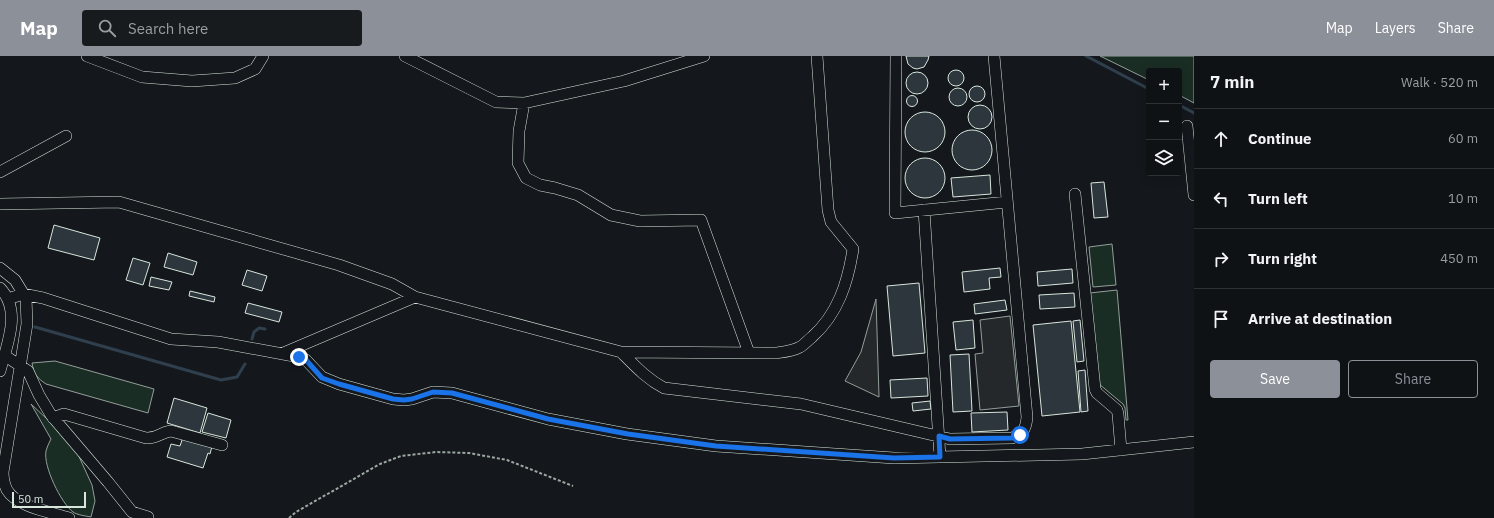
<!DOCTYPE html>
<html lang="en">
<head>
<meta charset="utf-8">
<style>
	:root { --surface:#0f1215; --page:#181b1e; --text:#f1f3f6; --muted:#9b9ea0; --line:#2f3234; --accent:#8c9099 }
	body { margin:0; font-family:"IBM Plex Sans",sans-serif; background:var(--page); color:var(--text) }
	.controls { position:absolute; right:12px; top:12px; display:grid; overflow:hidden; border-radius:4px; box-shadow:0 2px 10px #0003 }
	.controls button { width:36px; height:36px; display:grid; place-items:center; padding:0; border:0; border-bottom:1px solid var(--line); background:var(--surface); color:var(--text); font:20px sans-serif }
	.scale { position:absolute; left:12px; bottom:10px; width:74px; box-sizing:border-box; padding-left:4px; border:2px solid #d8e6dc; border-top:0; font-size:11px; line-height:14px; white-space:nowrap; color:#d8e6dc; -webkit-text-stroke:3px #14181c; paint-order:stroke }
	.stop { position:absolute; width:12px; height:12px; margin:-9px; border:3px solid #1a73e8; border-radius:50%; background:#fff }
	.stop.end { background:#1a73e8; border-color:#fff; box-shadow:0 1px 4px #0008 }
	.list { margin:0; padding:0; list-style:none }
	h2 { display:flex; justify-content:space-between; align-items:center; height:52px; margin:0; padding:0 16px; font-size:17px }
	h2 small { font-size:13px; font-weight:400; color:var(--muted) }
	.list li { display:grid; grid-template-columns:26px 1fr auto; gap:12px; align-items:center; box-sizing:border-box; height:60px; padding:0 16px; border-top:1px solid var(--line) }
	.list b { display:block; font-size:15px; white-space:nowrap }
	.list em { font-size:13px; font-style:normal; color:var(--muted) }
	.actions { display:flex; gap:8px; padding:12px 16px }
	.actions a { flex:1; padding:9px 0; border:1px solid var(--accent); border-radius:4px; text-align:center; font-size:14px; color:var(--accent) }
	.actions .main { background:var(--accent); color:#fff }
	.icon { flex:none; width:22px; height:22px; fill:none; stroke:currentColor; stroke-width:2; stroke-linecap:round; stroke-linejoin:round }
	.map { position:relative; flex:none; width:1194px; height:462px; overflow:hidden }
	header { display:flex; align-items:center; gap:24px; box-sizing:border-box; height:56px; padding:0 20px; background:var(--accent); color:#fff }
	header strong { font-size:19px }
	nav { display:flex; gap:22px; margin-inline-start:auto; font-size:14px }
	.search { width:280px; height:36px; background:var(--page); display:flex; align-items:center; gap:10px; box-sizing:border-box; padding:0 14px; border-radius:4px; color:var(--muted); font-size:15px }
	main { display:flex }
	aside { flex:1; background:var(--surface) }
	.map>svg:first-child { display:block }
	.green { fill:#1a2d24; stroke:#939e99 }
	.parking { fill:#24282b; stroke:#939e99 }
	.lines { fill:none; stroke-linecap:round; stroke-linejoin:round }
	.stream { stroke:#2f3f4d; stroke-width:3 }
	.building { fill:#2c363c; stroke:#d8e6dc }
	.minor-casing { stroke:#d8e6dc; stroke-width:12 }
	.path { stroke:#9da8a2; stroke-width:2; stroke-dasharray:3 2; stroke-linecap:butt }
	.minor { stroke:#14181c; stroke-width:11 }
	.route { stroke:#1a73e8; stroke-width:5 }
</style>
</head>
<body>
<header>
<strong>Map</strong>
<div class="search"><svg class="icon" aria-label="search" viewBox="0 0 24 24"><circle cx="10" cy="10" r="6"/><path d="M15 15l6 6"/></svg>Search here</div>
<nav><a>Map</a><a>Layers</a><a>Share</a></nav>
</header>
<main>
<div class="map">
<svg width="1194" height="462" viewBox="0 0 1194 462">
	<rect width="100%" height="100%" fill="#14181c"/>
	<path class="green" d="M1100 0H1194V47L1179 39V15H1149V24Z
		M1112 188 1116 229 1093 231 1089 191Z
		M1117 234 1128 364H1126L1125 352 1123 348 1099 328 1090 237Z
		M55 305 154 333 148 357 46 328C37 322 34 318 32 307Z
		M31 348 64 379 76 394 92 429 95 445 91 461C86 460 77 459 73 456 61 447 43 410 46 395 47 391 49 387 51 383Z"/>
	<path class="parking" d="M876 243 879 341 845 325 861 296Z
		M1010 260 1019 350 980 354 975 298 983 297 980 264Z"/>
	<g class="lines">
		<path class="stream" d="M1086 0 1149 33
			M1179 49 1194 57
			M35 271 221 324 237 321 245 308
			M252 283 254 276 259 272 265 273"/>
	</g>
	<path class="building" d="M906 0H929L928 4 924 11 917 13 913 12 908 8Z
		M948 22a8 8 0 1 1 16 0a8 8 0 1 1-16 0Z
		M906 27a11 11 0 1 1 22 0a11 11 0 1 1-22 0Z
		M969 38a8 8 0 1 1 16 0a8 8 0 1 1-16 0Z
		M949 41a9 9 0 1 1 18 0a9 9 0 1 1-18 0Z
		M906.5 45a5.5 5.5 0 1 1 11 0a5.5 5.5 0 1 1-11 0Z
		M968 61a12 12 0 1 1 24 0a12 12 0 1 1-24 0Z
		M905 76a20 20 0 1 1 40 0a20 20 0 1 1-40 0Z
		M952 94a20 20 0 1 1 40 0a20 20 0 1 1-40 0Z
		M905 122a20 20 0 1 1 40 0a20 20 0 1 1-40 0Z
		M990 119 991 138 953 141 951 122Z
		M1104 126 1108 161 1094 162 1091 127Z
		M54 169 100 182 94 204 48 192Z
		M168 197 197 206 193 219 164 211Z
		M133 202 150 207 143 229 126 224Z
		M1000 212 1001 221 989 222 990 233 964 236 962 216Z
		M1072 213 1073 227 1038 230 1037 216Z
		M247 214 267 220 262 235 242 229Z
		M151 221 172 226 169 234 149 230Z
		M919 227 925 297 893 300 887 230Z
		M190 235 215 241 214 246 189 240Z
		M1074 237 1075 251 1040 253 1039 239Z
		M1005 244 1007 254 975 258 974 248Z
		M248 247 282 256 279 266 245 257Z
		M973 264 975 292 956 294 953 266Z
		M1080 264 1084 305 1077 306 1073 265Z
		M1071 265 1080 356 1042 360 1033 269Z
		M969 298 972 355 953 356 950 299Z
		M1085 314 1088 355 1081 356 1078 315Z
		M927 322 928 340 891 342 890 324Z
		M174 342 207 352 200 377 167 367Z
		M930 345 931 353 913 355 912 347Z
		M1007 356 1008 374 972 376 971 357Z
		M208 357 231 364 226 382 202 376Z
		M183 381 212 390 210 398 208 397 203 412 167 401 171 388 180 390Z"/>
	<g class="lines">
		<defs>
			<path id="minor" d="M87 0 142 21 192 25 235 22 255 13 263 0
				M405 0 496 46 524 47 624 25 704 0
				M896 0 895 157 1007 146
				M524 47 519 75 518 107 526 122 540 129 555 132 578 139 611 159 640 165 701 164 749 297
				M1187 70 1194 139
				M0 116 66 80
				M1075 138 1095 333 1097 337 1117 354 1118 358 1121 394
				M0 148 119 146 339 209 392 228 415 241 621 296C635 310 647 323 664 332L801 348 950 383 1012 382C1023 378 1026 373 1027 361L994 0
				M924 154 940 401
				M0 212 15 224 26 242 27 268 3 416C3 422 4 428 7 434 17 451 51 456 69 462
				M0 232C22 255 7 288 0 315
				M8 243 23 238 43 242 171 283 218 286 299 301 306 304 322 321 339 328 393 343 404 344 412 343 433 336 452 337 548 363 627 378 716 390 894 402 1082 398 1194 386
				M621 296 776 297C783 296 793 295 800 291 804 289 808 284 812 281 838 258 848 226 853 193L831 166 828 154 817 0
				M281 298 415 241
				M0 303 4 299 28 315 39 339 51 359 108 426 132 456 148 461
				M53 362 64 358 146 382C157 383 161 376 171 375L222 389"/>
		</defs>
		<use href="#minor" class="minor-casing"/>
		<path class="path" d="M289 462 296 456 380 408 401 400 436 396 469 397 507 404 573 430"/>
		<use href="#minor" class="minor"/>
	</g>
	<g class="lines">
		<path class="route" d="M299 301 306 304 322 322 339 328 393 343 404 344 412 343 433 336 452 337 548 363 628 378 716 390 894 402 940 401 939 380 950 383 1012 382 1020 379"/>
	</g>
</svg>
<div class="controls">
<button>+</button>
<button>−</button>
<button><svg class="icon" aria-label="layers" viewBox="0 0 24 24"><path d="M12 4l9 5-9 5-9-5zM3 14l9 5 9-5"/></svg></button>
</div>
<div class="scale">50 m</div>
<div class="stop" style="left:1020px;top:379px"></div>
<div class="stop end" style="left:299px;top:301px"></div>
</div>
<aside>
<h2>7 min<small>Walk · 520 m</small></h2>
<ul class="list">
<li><svg class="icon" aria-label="ahead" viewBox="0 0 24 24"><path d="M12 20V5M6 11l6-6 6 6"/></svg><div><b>Continue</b></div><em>60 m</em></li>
<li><svg class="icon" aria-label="left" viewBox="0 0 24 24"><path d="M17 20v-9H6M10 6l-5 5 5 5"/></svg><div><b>Turn left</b></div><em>10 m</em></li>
<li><svg class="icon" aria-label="right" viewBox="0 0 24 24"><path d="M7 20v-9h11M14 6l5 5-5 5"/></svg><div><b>Turn right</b></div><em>450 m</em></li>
<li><svg class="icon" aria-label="arrive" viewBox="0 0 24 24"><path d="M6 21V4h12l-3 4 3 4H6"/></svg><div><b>Arrive at destination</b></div></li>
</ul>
<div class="actions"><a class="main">Save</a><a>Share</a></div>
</aside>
</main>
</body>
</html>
